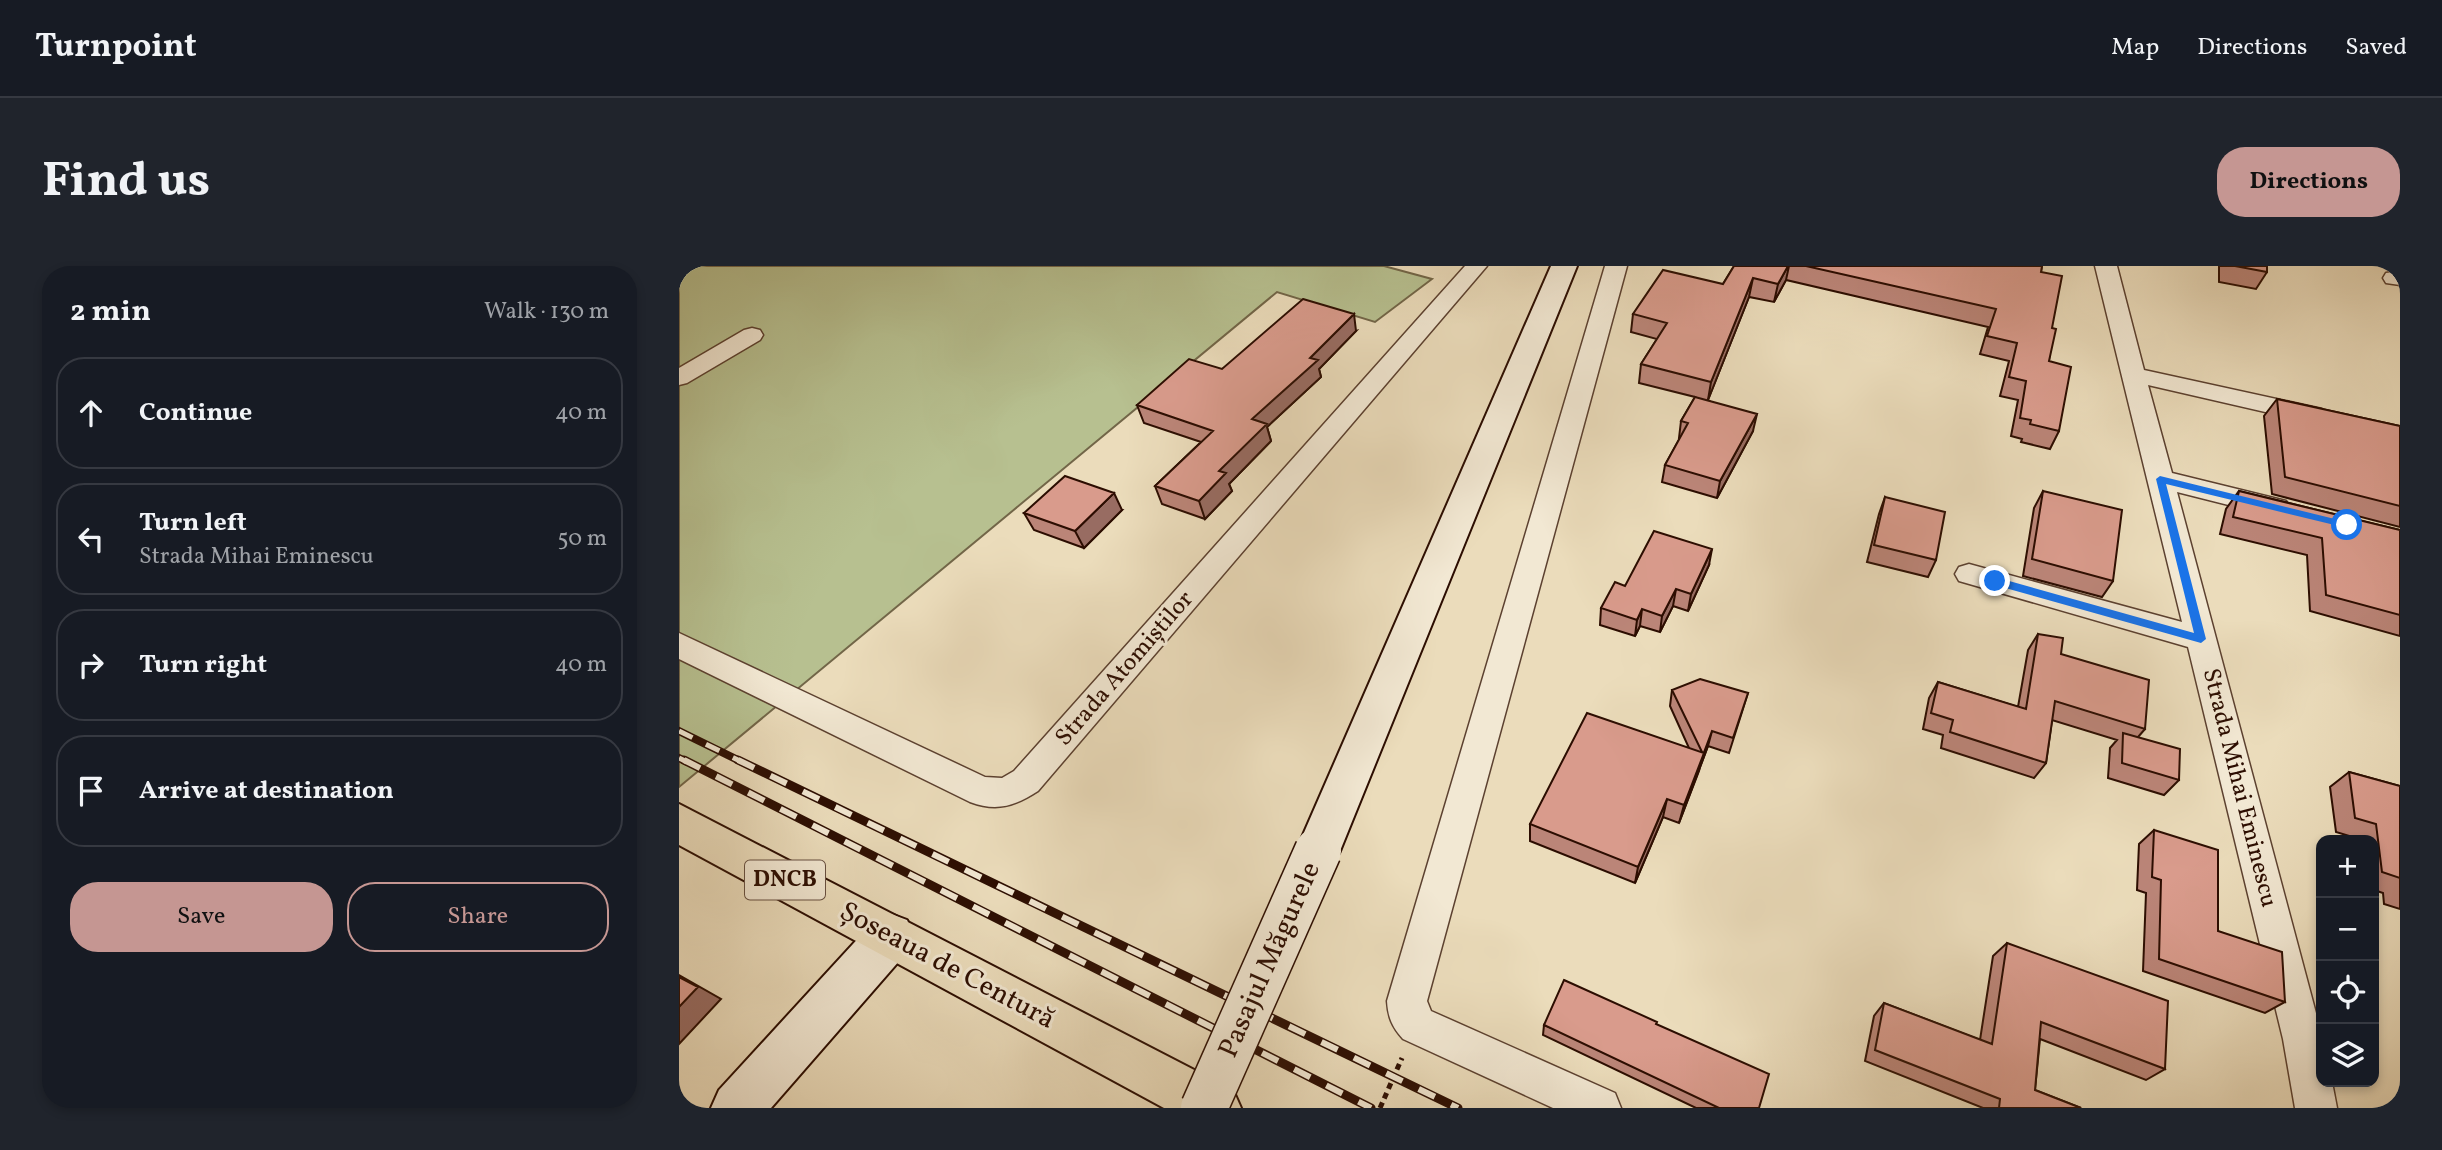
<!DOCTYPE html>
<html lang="en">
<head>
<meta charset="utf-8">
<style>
	:root { --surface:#171b24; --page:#20242c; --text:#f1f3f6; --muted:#9ea1a6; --line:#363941; --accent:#c59692 }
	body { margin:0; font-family:Vollkorn,serif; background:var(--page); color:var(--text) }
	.controls { position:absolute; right:21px; bottom:21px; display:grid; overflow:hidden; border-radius:14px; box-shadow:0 4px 10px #0003 }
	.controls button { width:63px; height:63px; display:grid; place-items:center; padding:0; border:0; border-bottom:2px solid var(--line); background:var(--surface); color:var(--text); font:35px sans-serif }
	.stop { position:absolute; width:21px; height:21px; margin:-16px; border:5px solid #1a73e8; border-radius:50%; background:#fff }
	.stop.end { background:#1a73e8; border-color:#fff; box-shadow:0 2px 7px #0008 }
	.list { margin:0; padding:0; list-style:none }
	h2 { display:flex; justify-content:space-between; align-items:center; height:91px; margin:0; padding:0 28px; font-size:30px }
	h2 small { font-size:23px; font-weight:400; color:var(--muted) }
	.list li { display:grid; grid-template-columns:46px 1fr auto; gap:21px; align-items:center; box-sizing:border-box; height:112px; margin:0 14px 14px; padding:0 14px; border:2px solid var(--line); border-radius:28px }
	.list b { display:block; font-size:26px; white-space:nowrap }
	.list p { margin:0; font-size:23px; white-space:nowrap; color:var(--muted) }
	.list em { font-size:23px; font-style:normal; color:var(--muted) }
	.actions { display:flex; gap:14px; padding:21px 28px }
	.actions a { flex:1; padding:16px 0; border:2px solid var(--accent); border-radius:28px; text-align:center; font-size:24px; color:var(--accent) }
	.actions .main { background:var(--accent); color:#111 }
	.icon { flex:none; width:38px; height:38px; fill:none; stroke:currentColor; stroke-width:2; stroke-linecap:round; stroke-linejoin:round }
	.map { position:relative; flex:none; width:1721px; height:842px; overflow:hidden; border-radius:28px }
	header { display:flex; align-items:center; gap:42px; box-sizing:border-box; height:98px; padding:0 35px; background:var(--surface); border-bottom:2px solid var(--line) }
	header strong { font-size:33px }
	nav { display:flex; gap:38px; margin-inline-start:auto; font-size:24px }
	.intro { display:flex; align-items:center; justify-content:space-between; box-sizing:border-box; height:168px; padding:0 42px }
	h1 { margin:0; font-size:49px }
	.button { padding:18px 32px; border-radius:28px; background:var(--accent); color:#111; font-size:24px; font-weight:700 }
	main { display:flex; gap:42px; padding:0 42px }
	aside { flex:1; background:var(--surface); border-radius:28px; box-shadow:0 4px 10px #0003 }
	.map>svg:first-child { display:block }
	.green { fill:#b7c090; stroke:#726648; stroke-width:2 }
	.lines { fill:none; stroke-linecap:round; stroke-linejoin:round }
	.street-casing { stroke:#5c4130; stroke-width:3 }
	.secondary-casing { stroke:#2c0d01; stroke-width:4 }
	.primary-casing { stroke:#2c0d01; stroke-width:4 }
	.path { stroke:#2c0d01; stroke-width:5; stroke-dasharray:6 4.5; stroke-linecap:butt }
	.street { fill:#f2e8d3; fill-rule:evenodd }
	.secondary { fill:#f2e8d3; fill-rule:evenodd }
	.primary { fill:#ebdcbb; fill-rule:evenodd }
	.rail-far1-casing { stroke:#2c0d01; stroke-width:8 }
	.rail-casing { stroke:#2c0d01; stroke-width:9 }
	.rail-far1 { stroke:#f2e8d3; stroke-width:5; stroke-dasharray:15; stroke-linecap:butt }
	.rail { stroke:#f2e8d3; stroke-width:6; stroke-dasharray:18; stroke-linecap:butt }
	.secondary-bridge-casing { stroke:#2c0d01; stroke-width:49; stroke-linecap:butt }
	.secondary-bridge { stroke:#f2e8d3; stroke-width:46 }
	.wall { fill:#bb8578; stroke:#2c0d01; stroke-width:2 }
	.shaded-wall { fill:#986c62; stroke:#2c0d01; stroke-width:2 }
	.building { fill:#d99b8c; stroke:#2c0d01; stroke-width:2 }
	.route { fill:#1a73e8 }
	.labels { text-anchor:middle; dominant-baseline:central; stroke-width:6; stroke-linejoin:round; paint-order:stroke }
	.shield { fill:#f2e8d3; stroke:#674f40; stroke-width:2 }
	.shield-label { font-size:23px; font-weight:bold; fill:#2c0d01 }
	.street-label { font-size:24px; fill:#2c0d01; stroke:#f2e8d3 }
	.near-street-label { font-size:28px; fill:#2c0d01; stroke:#f2e8d3 }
</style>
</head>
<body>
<header>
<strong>Turnpoint</strong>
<nav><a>Map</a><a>Directions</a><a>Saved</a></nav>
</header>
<div class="intro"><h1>Find us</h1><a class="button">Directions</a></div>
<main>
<aside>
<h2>2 min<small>Walk · 130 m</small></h2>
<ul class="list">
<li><svg class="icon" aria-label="ahead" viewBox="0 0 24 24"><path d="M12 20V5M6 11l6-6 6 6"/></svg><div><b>Continue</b></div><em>40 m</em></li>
<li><svg class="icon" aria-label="left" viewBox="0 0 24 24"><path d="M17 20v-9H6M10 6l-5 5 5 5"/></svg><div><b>Turn left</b><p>Strada Mihai Eminescu</p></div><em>50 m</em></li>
<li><svg class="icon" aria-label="right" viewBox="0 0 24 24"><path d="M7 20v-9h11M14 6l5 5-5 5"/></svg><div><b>Turn right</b></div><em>40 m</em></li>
<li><svg class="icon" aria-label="arrive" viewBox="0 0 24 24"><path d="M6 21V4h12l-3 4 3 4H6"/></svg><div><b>Arrive at destination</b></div></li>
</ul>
<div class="actions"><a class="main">Save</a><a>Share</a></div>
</aside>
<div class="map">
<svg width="1721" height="842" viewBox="0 0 1721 842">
	<rect width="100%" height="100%" fill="#ebdcbb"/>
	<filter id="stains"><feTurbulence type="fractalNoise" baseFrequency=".00286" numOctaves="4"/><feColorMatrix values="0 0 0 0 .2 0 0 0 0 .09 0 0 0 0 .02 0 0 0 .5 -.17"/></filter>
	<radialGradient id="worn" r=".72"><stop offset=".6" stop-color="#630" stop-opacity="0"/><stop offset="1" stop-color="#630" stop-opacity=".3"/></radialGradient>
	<path class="green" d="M0 0H705L753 13 696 56 598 26 0 521Z"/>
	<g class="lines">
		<defs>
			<path id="street" d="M786 0H808L359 525C336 540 318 546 291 536L0 393V367L306 511 323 512 335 505Z
				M926 0H948L748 735 752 745 936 827 942 842H874L724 773C713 761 709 751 708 735Z
				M1416 0H1438L1465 104 1634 141 1643 143 1646 149 1643 155 1634 157 1469 119 1493 207 1607 235 1611 242 1607 249 1597 251 1498 226 1642 766V816H1653L1658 842H1616L1604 773 1509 381 1280 315 1276 308 1280 301 1290 298 1503 356Z
				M1715 6 1721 7V19L1707 17 1704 12 1707 7Z
				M73 62 81 64 84 69 81 74 8 117 0 119V102L65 64Z"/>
			<path id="secondary" d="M872 0H898L661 585 654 599 639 605 624 599 617 585Z
				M212 648 228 654 235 670 228 686 92 842H32L40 824 196 654Z"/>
			<path id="primary" d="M0 538 554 824 562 842H485L0 579Z"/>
		</defs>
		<use href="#street" class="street-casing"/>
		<use href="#secondary" class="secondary-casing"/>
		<use href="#primary" class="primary-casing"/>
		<path class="path" d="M701 842 723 792"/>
		<use href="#street" class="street"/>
		<use href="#secondary" class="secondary"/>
		<use href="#primary" class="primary"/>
		<defs>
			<path id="rail-far1" d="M0 465 63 496
				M0 492 8 496"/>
			<path id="rail" d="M5 494 692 842
				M59 494 779 842"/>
		</defs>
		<use href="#rail-far1" class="rail-far1-casing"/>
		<use href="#rail" class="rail-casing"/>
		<use href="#rail-far1" class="rail-far1"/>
		<use href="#rail" class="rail"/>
		<defs>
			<path id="secondary-bridge" d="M525 842 639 585"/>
		</defs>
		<use href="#secondary-bridge" class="secondary-bridge-casing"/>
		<use href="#secondary-bridge" class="secondary-bridge"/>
	</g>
	<path class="wall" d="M1055 0H1363L1362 6 1373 62 1370 95 1380 165 1371 183 1342 176 1343 173 1332 170 1339 134 1321 130 1330 95 1301 88 1309 61 1107 14 1095 36 1070 31 1029 134 1074 165 1038 232 983 216 986 199 1001 172H1000L1002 155 1016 131 960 117 962 98 978 73 952 66 954 48 1044 18Z
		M1540 0H1588V6L1577 23 1540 16Z
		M677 65 640 103 642 111 588 161 592 175 550 218 553 225 526 253 483 238 476 220 522 176 465 157 458 139 543 103Z
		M1598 133 1721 160V261L1593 228 1585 150Z
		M1364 225 1434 315 1423 331 1344 310 1355 242Z
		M1560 225 1721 264V370L1631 345 1628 289 1541 268 1547 243Z
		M1206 231 1257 294 1249 311 1188 296 1200 248Z
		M443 244 405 282 355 264 345 247Z
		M1030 299 1009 345 994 340 981 366 961 360 956 370 921 359 922 342 946 320Z
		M1359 368 1466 463 1459 471 1500 514 1485 529 1429 512 1431 482 1438 474 1373 454 1367 497 1355 512 1262 482 1264 469 1244 463 1250 432 1259 416 1339 441 1349 384Z
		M993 424 1069 427 1050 487 1029 480 1000 557 984 551 956 617 851 575V558L1010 482 991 440Z
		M1670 506 1721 520V643L1705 638 1704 627 1695 624V574H1677V572L1657 566 1651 521Z
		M1475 564 1539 665 1606 736 1586 747 1464 705 1467 627 1458 624 1460 578Z
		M1328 677 1486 803 1467 814 1361 773 1356 824 1402 842H1304L1186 795 1195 750 1205 737 1301 774 1314 690Z
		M865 759 1080 842H1017L864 769Z"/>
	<path class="shaded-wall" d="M1109 0H1110L1107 14 1095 36 1099 18Z
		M1074 12 1070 31 1029 134 1032 116Z
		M675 48 677 65 640 103 642 111 588 161 592 175 550 218 553 225 526 253 520 235 573 153 631 92Z
		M1078 148 1074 165 1038 232 1041 215Z
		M435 227 443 244 405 282 396 265Z
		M1033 283 1030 299 1009 345 1012 328Z
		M997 323 994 340 981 366 983 350Z
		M963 343 961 360 956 370 958 354Z
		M1033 465 1029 480 1020 504 1024 489Z
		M1025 487 1020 505 1000 557 1005 539Z
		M988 533 984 551 956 617 959 601Z
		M0 709 42 733 0 778Z"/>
	<path class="building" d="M1055 0H1109L1099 18 1074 12 1032 116 962 98 988 57 954 48 984 4 1044 18Z
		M1127 0H1363L1362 6 1383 10 1373 62 1377 63 1370 95 1392 101 1380 165 1351 158 1352 154 1341 152 1347 115 1330 111 1338 77 1308 70 1317 43Z
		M1556 0H1588V6Z
		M624 33 675 48 631 92 639 94 573 153 588 158 540 205 547 207 520 235 476 220 534 165 458 139 510 93 543 103Z
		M1016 131 1078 148 1041 215 986 199 1009 157 1002 155Z
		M1598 133 1721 160V240L1606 211Z
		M386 210 435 227 396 265 345 247Z
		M1364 225 1443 244 1434 315 1353 293Z
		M1560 225 1721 264V349L1647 329 1643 272 1554 251Z
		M1206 231 1266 246 1257 294 1195 279Z
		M975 265 1033 283 1012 328 997 323 983 350 963 343 958 354 922 342 936 316 946 320Z
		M1359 368 1384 372 1382 388 1470 414 1466 463 1376 435 1367 497 1271 466 1274 454 1252 447 1259 416 1347 443Z
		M1021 413 1069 427 1054 472 1033 465 1024 489 1025 487 1023 486 993 424Z
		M908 447 1025 487 1005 539 988 533 959 601 851 558Z
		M1444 467 1501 483 1500 514 1443 497Z
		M1670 506 1721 520V612L1703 606 1697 558 1676 552Z
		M1475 564 1539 584V665L1603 686 1606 736 1480 693 1482 614 1473 611Z
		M1328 677 1489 735 1486 803 1362 756 1356 824 1402 842H1320L1321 833 1196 784 1205 737 1313 778Z
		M0 711 19 721 0 741Z
		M885 714 978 756 977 758 1090 808 1080 842H1040L865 759Z"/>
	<path class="route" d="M1481 210 1668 256 1673 259 1668 262 1487 218 1527 373 1522 377 1312 318V312L1316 311 1515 367 1477 213Z"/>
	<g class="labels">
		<rect class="shield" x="66" y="594.5" width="80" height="39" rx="5"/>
		<g class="shield-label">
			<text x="106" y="614">DNCB</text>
		</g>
		<g class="street-label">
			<text transform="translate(446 403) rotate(-49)">Strada Atomiștilor</text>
			<text transform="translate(1560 522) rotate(76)">Strada Mihai Eminescu</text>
		</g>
		<g class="near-street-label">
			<text transform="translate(591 694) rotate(-66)">Pasajul Măgurele</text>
			<text transform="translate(268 700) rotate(28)">Șoseaua de Centură</text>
		</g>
	</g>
	<rect width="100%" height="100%" filter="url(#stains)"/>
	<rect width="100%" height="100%" fill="url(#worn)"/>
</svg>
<div class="controls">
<button>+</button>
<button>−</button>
<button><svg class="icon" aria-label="locate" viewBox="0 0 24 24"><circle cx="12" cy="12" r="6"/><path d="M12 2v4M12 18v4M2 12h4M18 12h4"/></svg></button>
<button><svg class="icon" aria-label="layers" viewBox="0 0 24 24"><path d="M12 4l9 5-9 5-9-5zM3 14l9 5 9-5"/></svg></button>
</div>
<div class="stop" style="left:1668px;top:259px"></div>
<div class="stop end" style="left:1316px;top:315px"></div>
</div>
</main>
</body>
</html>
